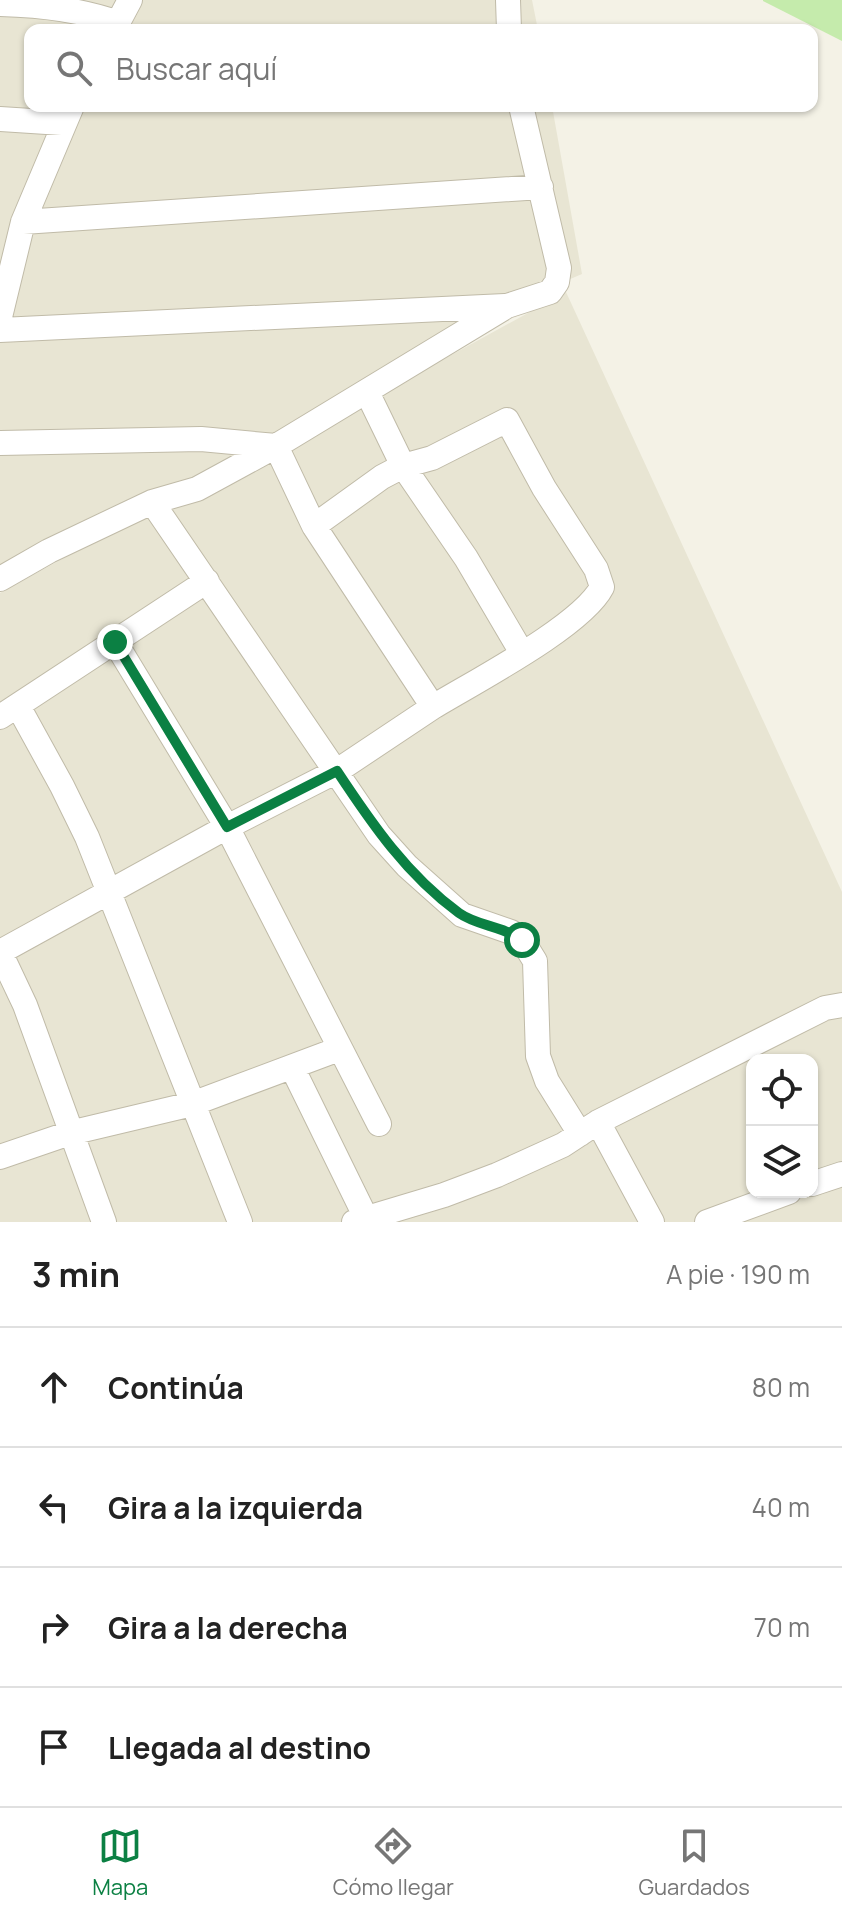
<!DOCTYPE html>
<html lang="es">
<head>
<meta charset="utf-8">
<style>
	:root { --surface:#fff; --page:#f2f2f2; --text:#222; --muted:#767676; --line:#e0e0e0; --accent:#0b8043 }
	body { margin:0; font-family:Manrope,sans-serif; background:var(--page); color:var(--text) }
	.controls { position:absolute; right:24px; bottom:24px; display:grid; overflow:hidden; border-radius:16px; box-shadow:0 2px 6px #0004 }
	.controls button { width:72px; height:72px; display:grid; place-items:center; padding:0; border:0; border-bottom:2px solid var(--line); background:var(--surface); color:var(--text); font:40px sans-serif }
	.stop { position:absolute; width:24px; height:24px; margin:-18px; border:6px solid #0b8043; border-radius:50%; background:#fff }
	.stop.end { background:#0b8043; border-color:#fff; box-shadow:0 2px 8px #0008 }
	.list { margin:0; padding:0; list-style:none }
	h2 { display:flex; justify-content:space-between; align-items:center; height:104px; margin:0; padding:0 32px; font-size:34px }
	h2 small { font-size:26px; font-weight:400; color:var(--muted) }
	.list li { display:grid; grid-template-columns:52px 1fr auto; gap:24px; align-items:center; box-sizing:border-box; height:120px; padding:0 32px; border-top:2px solid var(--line) }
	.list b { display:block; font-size:30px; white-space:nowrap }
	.list em { font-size:26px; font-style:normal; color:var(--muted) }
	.icon { flex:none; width:44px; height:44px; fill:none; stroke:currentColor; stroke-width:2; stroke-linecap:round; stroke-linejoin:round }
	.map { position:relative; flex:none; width:842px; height:1222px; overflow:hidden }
	.search { position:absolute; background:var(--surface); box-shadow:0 2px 6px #0004; left:24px; right:24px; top:24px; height:88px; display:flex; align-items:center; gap:20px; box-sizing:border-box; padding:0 28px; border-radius:16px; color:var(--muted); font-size:30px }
	.sheet { height:584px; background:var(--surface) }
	nav { display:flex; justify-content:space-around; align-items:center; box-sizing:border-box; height:112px; border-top:2px solid var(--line); background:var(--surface); font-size:22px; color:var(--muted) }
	nav a { display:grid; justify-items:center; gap:4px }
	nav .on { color:var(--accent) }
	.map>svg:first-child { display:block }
	.residential { fill:#e8e5d3; fill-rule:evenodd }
	.green { fill:#c5ebac }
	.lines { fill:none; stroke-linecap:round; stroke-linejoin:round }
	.minor-casing { stroke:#c0bba8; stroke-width:26 }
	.minor { stroke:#fff; stroke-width:24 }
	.route { stroke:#0b8043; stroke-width:10 }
</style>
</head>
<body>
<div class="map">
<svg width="842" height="1222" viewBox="0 0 842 1222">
	<rect width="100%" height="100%" fill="#f4f2e6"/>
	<path class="residential" d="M0 0H532L538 30H30V106H552L582 274 437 336 239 454 0 579Z
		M566 292 842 892V1222H0V593L146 513 275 452ZM752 1060H812V1192H752Z"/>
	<path class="green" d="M763 0H842V41L763 1Z"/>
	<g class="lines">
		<defs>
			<path id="minor" d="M508 0 509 30
				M0 4C40 5 79 9 118 23
				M114 30 130 0
				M0 119 62 123
				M23 222 541 187
				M0 317 23 222 72 106
				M0 330 505 306
				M367 392 403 466 466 558 522 653
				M0 443 201 439 276 446
				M276 446 314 526
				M152 502 379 835 407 866 462 915 511 932 522 940 535 961 538 1056 547 1081 580 1134
				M0 579 49 551 152 502 197 489 276 446 507 306 550 292 557 282 559 268 521 106
				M115 642 227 827 379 1124
				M18 706 62 786 87 837 240 1222
				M0 717 207 581
				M0 952 227 827 337 771 433 707 314 526 382 477 403 466 432 458 507 420 544 488 596 569 602 587C582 626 474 682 433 707
				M0 952 25 1005 104 1222
				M292 1067 368 1222
				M598 1122 652 1222
				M0 1157 70 1133 192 1104 339 1049
				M812 1184 842 1174
				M354 1222 444 1195 497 1175 563 1145 598 1122 825 1008 842 1005
				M707 1222 789 1192"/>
		</defs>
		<use href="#minor" class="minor-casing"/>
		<use href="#minor" class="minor"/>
	</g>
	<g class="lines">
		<path class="route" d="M115 642 227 827 337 771C372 824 407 875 459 913 477 926 503 926 522 940"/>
	</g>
</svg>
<div class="controls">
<button><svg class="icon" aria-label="locate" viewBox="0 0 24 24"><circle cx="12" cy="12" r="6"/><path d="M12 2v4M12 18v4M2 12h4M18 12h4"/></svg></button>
<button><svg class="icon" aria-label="layers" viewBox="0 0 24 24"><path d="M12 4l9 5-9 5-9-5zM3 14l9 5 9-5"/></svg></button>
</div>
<div class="stop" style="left:522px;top:940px"></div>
<div class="stop end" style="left:115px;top:642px"></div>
<div class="search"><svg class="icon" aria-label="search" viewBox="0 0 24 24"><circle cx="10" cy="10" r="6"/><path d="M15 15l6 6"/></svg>Buscar aquí</div>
</div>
<section class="sheet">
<h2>3 min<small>A pie · 190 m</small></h2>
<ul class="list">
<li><svg class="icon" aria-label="ahead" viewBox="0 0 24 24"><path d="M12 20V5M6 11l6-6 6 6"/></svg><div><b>Continúa</b></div><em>80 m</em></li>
<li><svg class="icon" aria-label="left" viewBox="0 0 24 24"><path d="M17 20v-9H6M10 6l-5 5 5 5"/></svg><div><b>Gira a la izquierda</b></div><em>40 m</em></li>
<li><svg class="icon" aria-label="right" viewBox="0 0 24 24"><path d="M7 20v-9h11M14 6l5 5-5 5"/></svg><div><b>Gira a la derecha</b></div><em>70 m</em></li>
<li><svg class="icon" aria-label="arrive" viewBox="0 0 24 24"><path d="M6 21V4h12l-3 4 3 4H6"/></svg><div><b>Llegada al destino</b></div></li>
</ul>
</section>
<nav>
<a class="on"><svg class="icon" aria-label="map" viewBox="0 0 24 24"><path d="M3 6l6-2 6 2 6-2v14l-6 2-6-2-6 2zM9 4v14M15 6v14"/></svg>Mapa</a>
<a><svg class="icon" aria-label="directions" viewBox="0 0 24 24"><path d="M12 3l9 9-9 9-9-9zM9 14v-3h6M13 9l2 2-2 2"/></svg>Cómo llegar</a>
<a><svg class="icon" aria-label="saved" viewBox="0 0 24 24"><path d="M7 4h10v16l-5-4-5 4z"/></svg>Guardados</a>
</nav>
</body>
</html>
